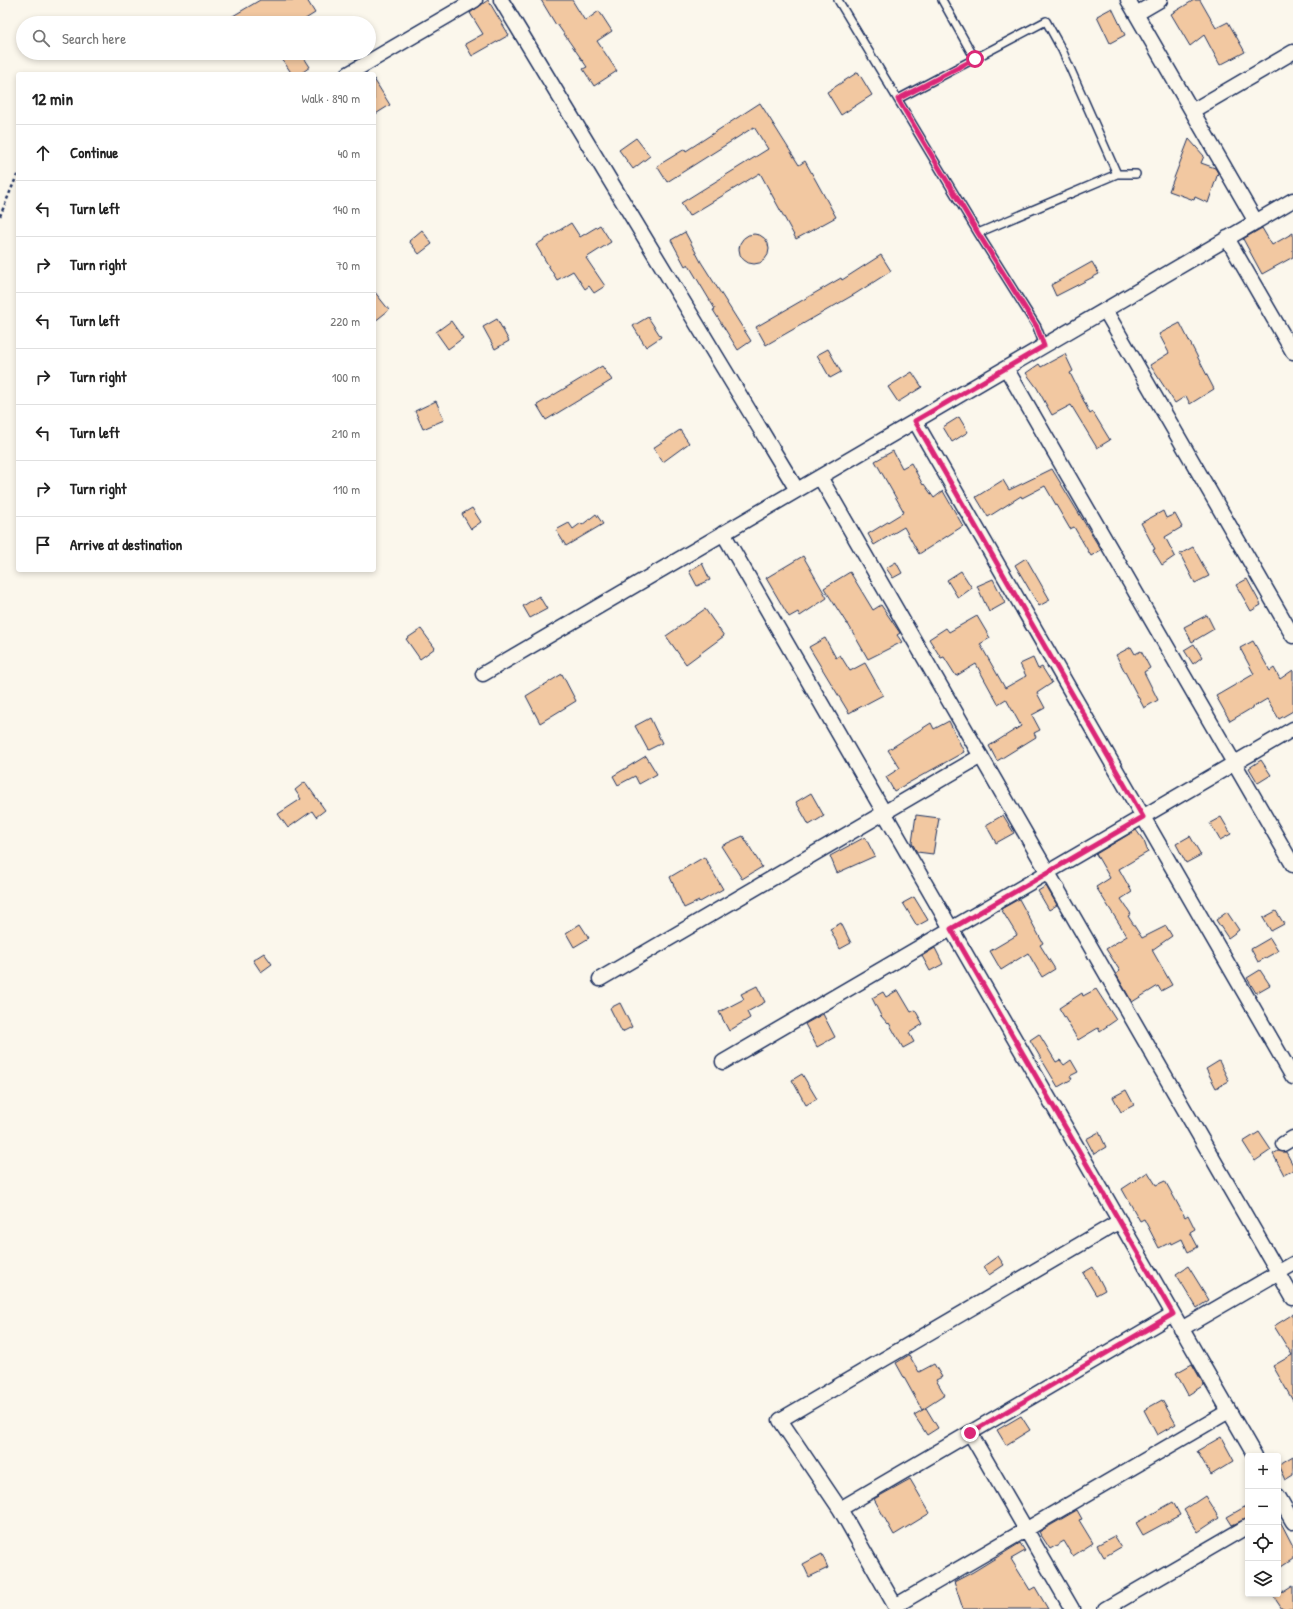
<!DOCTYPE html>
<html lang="en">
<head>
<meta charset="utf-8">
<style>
	:root { --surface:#fff; --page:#f2f2f2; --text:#222; --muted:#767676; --line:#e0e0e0 }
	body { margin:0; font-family:"Patrick Hand",sans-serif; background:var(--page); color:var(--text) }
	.controls { position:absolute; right:12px; bottom:12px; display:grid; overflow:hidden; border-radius:4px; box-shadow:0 2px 6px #0003 }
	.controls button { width:36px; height:36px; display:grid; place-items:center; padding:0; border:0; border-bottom:1px solid var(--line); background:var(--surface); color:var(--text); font:20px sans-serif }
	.stop { position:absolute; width:12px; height:12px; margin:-9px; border:3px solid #db2777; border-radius:50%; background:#fff }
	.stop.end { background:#db2777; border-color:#fff; box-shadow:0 1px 4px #0008 }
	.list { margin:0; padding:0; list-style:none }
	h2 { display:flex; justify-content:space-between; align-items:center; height:52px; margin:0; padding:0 16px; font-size:17px }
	h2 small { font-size:13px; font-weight:400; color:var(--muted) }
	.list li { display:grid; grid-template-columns:26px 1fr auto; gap:12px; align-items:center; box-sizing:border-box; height:56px; padding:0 16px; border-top:1px solid var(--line) }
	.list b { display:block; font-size:15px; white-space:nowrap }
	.list em { font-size:13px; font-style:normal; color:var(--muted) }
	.icon { flex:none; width:22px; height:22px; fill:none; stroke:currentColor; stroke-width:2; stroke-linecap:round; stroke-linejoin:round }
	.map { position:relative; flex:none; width:1293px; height:1609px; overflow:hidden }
	.search { position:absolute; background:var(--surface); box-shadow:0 2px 6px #0003; left:16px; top:16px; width:360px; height:44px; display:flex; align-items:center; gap:10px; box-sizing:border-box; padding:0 14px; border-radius:22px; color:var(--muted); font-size:15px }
	.panel { position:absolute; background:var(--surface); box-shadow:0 2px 6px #0003; left:16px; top:72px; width:360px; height:500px; border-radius:4px }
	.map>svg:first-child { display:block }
	.building { fill:#f2c8a1; stroke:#1b2f5e }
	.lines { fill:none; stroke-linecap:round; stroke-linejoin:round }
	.lane-casing { stroke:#1b2f5e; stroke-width:10 }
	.street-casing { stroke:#1b2f5e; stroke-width:17 }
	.path { stroke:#1b2f5e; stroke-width:2.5; stroke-dasharray:3 3; stroke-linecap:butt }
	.lane { stroke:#fbf7ec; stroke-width:7 }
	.street { stroke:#fbf7ec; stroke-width:14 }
	.route { stroke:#db2777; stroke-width:5 }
</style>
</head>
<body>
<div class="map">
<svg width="1293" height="1609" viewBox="0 0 1293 1609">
	<rect width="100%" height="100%" fill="#fbf7ec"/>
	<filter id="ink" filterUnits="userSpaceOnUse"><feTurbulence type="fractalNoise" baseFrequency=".025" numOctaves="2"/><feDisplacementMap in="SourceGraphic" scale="8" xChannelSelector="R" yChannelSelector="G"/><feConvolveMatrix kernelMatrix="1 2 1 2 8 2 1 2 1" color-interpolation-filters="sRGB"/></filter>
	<g filter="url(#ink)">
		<path class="building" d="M260 0H307L315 13 299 23H221Z
			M488 0 509 35 472 56 465 44 483 34 470 13Z
			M541 0H572L585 21 599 11 612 31 597 41 617 71 594 86 583 69 587 67 557 24 556 25Z
			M1194 0H1200L1216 28 1228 22 1245 52 1220 65 1204 35 1190 46 1171 14Z
			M1112 8 1125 35 1110 43 1097 16Z
			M278 53H301L310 67 300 74H292Z
			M858 72 872 95 841 115 827 92Z
			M374 79 390 105 374 115Z
			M760 103 799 165 805 161 836 217 796 239 760 173 689 216 681 203 768 149 754 127 667 182 657 166 685 149 686 151Z
			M636 138 650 156 633 169 619 150Z
			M1189 139 1204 156 1201 163 1215 168 1218 173 1208 203 1195 197 1194 200 1169 191Z
			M571 223 580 237 600 225 611 242 586 258 605 286 594 293 589 286 585 289 573 271 557 280 536 245Z
			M1262 228 1272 245 1293 233V257L1262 274 1243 239Z
			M422 230 432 244 419 254 409 241Z
			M685 232 701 262 751 341 738 350 713 310 715 309 688 264 685 266 671 240Z
			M739 249a15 15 0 1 1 30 0a15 15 0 1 1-30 0Z
			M881 255 891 271 855 294 766 345 756 327 841 278 842 280Z
			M1092 262 1099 274 1056 296 1051 285Z
			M374 291 389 310 374 322Z
			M648 317 661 337 646 347 633 326Z
			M497 319 509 341 495 349 483 327Z
			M451 321 463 338 448 349 436 332Z
			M1180 323 1214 389 1190 404 1186 396 1175 403 1150 365 1169 353 1159 334Z
			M828 349 841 372 830 378 817 355Z
			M1065 354 1073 371 1070 373 1079 391 1090 414 1093 412 1110 440 1097 448 1071 405 1052 415 1037 388 1026 373 1039 364 1041 367Z
			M602 366 612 380 546 420 537 405Z
			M912 372 922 387 898 402 888 387Z
			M436 401 444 420 423 429 415 411Z
			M959 417 968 432 952 442 943 427Z
			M680 430 689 443 663 462 653 448Z
			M893 451 902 468 911 463 923 485 924 484 934 498 943 491 963 526 919 554 904 527 874 545 868 534 904 512 875 461Z
			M1052 469 1101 550 1091 556 1074 527 1070 529 1045 486 1022 498 1021 496 988 517 976 497 1003 480 1009 490Z
			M472 508 481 522 471 529 462 514Z
			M1163 511 1166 518 1175 514 1182 527 1165 537 1175 556 1162 565 1153 550 1155 549 1141 523Z
			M596 514 603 524 566 546 556 530 569 523 573 529 581 523 582 525Z
			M1193 547 1209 576 1195 583 1180 554Z
			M803 556 827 598 800 616 798 612 789 617 766 578Z
			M1026 558 1050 600 1039 606 1015 565Z
			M896 562 902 573 893 578 886 568Z
			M702 563 710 580 697 586 689 571Z
			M961 571 972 588 958 598 947 580Z
			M850 572 873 610 881 605 900 633 897 635 902 642 868 659 848 624H847L824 588Z
			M993 579 1005 603 989 612 977 586Z
			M1247 579 1261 605 1251 611 1236 585Z
			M539 596 547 609 530 618 523 606Z
			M705 609 724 636 686 664 666 636Z
			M1207 615 1214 629 1192 642 1184 627Z
			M977 616 990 638 980 644 1005 688 1026 676 1020 664 1033 658 1038 669 1042 667 1052 683 1037 693 1045 708 1032 715 1040 730 1034 733 1036 737 997 761 989 746 1021 726 1006 699 998 704 976 664 956 676 944 657 941 658 929 639 946 628 949 632Z
			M421 629 435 648 420 659 406 639Z
			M825 638 836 658 840 655 850 671 865 663 883 695 849 713 809 647Z
			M1253 641 1270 671 1274 668 1280 679 1293 670V711L1279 719 1267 699 1230 721 1216 696 1254 674 1240 648Z
			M1194 644 1202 657 1193 664 1184 650Z
			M1131 647 1135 654 1141 651 1150 668 1144 672 1158 700 1144 708 1116 655Z
			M562 674 576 701 540 723 526 696Z
			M650 718 662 743 648 750 635 726Z
			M949 721 964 752 894 791 886 777 900 768 888 750 931 723 934 729Z
			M646 756 657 774 639 784 635 776 618 785 613 776Z
			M1261 760 1271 775 1258 783 1249 768Z
			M305 782 325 810 316 817 312 811 288 828 278 814 301 799 295 790Z
			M811 793 824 816 809 825 796 802Z
			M916 815 939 818 933 854 917 852 912 843Z
			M1003 815 1014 833 996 843 986 825Z
			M1221 817 1231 834 1220 840 1210 823Z
			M1136 830 1144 841 1148 852 1119 869 1132 892 1121 899 1131 914 1128 916 1142 938 1166 926 1172 936 1152 950 1172 985 1161 991 1158 986 1132 1002 1116 974 1120 971 1106 949 1127 936 1096 887 1110 878 1096 854Z
			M743 836 762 867 742 879 721 846Z
			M1190 836 1201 855 1186 863 1176 844Z
			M865 837 875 856 837 873 830 856Z
			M704 857 723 889 700 902 699 901 684 908 670 877Z
			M1046 886 1057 905 1049 910 1038 891Z
			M914 897 928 920 917 926 903 903Z
			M1019 899 1043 943 1040 945 1055 969 1042 977 1028 953 1001 970 990 951 1017 935 1001 909Z
			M1276 911 1284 924 1271 931 1263 918Z
			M1227 912 1239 930 1228 938 1216 920Z
			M841 923 851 943 840 949 830 929Z
			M580 924 589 938 574 947 566 933Z
			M1270 938 1278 951 1258 962 1251 949Z
			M935 948 943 964 930 971 922 956Z
			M264 953 272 964 261 972 253 960Z
			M1260 970 1270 985 1256 993 1247 978Z
			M757 986 765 1002 747 1012 750 1018 729 1031 719 1012 744 999 741 994Z
			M1096 989 1116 1020 1100 1031 1098 1028 1078 1040 1059 1008 1082 993 1083 996Z
			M898 990 911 1012 915 1010 923 1024 909 1033 914 1042 903 1048 889 1023 888 1024 881 1016 872 998 883 992 886 997Z
			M620 1003 632 1027 622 1032 610 1008Z
			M823 1014 835 1037 817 1047 805 1024Z
			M1039 1034 1056 1062 1060 1060 1064 1065 1071 1060 1078 1072 1070 1076 1072 1079 1058 1087 1030 1040Z
			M1219 1061 1229 1081 1216 1088 1206 1069Z
			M802 1074 817 1099 806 1105 792 1080Z
			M1126 1090 1134 1105 1121 1112 1113 1097Z
			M1099 1132 1106 1147 1094 1154 1086 1139Z
			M1259 1132 1271 1150 1255 1161 1243 1142Z
			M1278 1151 1286 1152 1293 1165V1170L1284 1175 1273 1154Z
			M1148 1172 1156 1185 1165 1181 1185 1217 1188 1215 1195 1229 1190 1232 1198 1247 1188 1252 1182 1239 1172 1244 1171 1242 1159 1248 1144 1219 1140 1221 1122 1189Z
			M998 1256 1004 1265 989 1275 984 1266Z
			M1188 1266 1209 1300 1197 1308 1176 1274Z
			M1093 1267 1105 1290 1096 1295 1083 1273Z
			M1293 1314V1401L1273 1366 1292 1355 1274 1326Z
			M909 1355 919 1372 934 1364 942 1377 936 1380 945 1395 922 1410 896 1363Z
			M1192 1364 1204 1385 1188 1395 1176 1373Z
			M1162 1400 1176 1424 1157 1435 1144 1410Z
			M926 1408 938 1428 927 1435 914 1415Z
			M1021 1416 1030 1430 1006 1445 997 1430Z
			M1221 1437 1234 1461 1211 1475 1197 1451Z
			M1293 1456V1475L1285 1480 1278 1465Z
			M910 1479 930 1513 894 1535 874 1499Z
			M1205 1496 1219 1518 1198 1532 1184 1510Z
			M1173 1502 1180 1515 1143 1535 1136 1523Z
			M1248 1505V1518L1232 1525 1227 1517Z
			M1077 1510 1082 1519 1079 1520 1093 1543 1073 1556 1064 1541 1050 1549 1039 1532Z
			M1278 1517 1293 1546V1558L1278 1568Z
			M1114 1536 1121 1547 1104 1557 1097 1545Z
			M1020 1543 1025 1551 1011 1559 1030 1590 1035 1587 1048 1609H963L954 1582 973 1572Z
			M822 1554 828 1568 809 1577 803 1564Z
			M1293 1585V1609H1282L1274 1597Z"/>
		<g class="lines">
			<defs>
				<path id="lane" d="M838 0 978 233 1037 327 1044 346
					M942 0 975 59
					M898 99 1046 21 1062 50 1117 174
					M978 233 1117 174H1136"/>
				<path id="street" d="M501 0 797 490
					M1128 0 1256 222
					M1136 14 1160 0
					M348 74 475 0
					M1192 111 1293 52
					M1227 238 1293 352
					M1105 310 1293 636
					M1006 368 1293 865
					M915 421 1293 1077
					M820 477 1293 1298
					M723 533 1255 1456
					M483 674 1293 200
					M600 979 981 756
					M723 1062 1293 729
					M1283 1144 1293 1138
					M1181 1329 1293 1264
					M970 1433 1072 1609
					M1278 1496 1293 1522
					M840 1509 1173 1314
					M895 1606 1229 1411
					M897 1609 840 1509 780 1420 1120 1221
					M1105 1609 1248 1526"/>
			</defs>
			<use href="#lane" class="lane-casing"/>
			<use href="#street" class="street-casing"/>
			<path class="path" d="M0 216 18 173"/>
			<use href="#lane" class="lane"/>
			<use href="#street" class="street"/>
		</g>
	</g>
	<g class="lines" filter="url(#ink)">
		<path class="route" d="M970 1433 1173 1314 951 929 1143 817 915 421 1044 346 1037 327 978 233 898 99 975 59"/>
	</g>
</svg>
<div class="controls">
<button>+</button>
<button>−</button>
<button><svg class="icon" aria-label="locate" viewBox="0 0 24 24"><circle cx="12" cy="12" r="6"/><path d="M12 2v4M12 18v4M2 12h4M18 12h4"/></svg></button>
<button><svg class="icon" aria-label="layers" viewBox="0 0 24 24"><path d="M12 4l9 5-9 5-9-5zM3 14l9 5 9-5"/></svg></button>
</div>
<div class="stop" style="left:975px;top:59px"></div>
<div class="stop end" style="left:970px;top:1433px"></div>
<div class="search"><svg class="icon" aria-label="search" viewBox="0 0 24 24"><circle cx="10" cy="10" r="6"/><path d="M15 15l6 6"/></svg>Search here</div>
<section class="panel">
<h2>12 min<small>Walk · 890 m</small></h2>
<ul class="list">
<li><svg class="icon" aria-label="ahead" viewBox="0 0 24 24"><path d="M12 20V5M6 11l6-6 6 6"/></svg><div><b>Continue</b></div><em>40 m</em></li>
<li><svg class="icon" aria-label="left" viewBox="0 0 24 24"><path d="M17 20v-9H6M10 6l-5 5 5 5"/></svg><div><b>Turn left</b></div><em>140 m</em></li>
<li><svg class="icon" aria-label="right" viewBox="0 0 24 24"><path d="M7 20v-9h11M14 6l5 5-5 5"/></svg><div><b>Turn right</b></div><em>70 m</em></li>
<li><svg class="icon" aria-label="left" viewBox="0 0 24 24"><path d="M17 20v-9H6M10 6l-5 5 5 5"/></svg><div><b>Turn left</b></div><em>220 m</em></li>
<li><svg class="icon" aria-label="right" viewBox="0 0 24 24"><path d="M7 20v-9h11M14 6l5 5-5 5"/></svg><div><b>Turn right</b></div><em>100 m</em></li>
<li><svg class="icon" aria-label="left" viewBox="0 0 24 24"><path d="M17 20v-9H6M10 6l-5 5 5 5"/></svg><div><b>Turn left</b></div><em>210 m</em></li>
<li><svg class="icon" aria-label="right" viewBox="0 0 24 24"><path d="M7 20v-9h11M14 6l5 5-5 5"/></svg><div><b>Turn right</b></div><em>110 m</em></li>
<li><svg class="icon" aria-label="arrive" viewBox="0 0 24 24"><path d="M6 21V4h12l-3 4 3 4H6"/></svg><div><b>Arrive at destination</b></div></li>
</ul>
</section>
</div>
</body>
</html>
